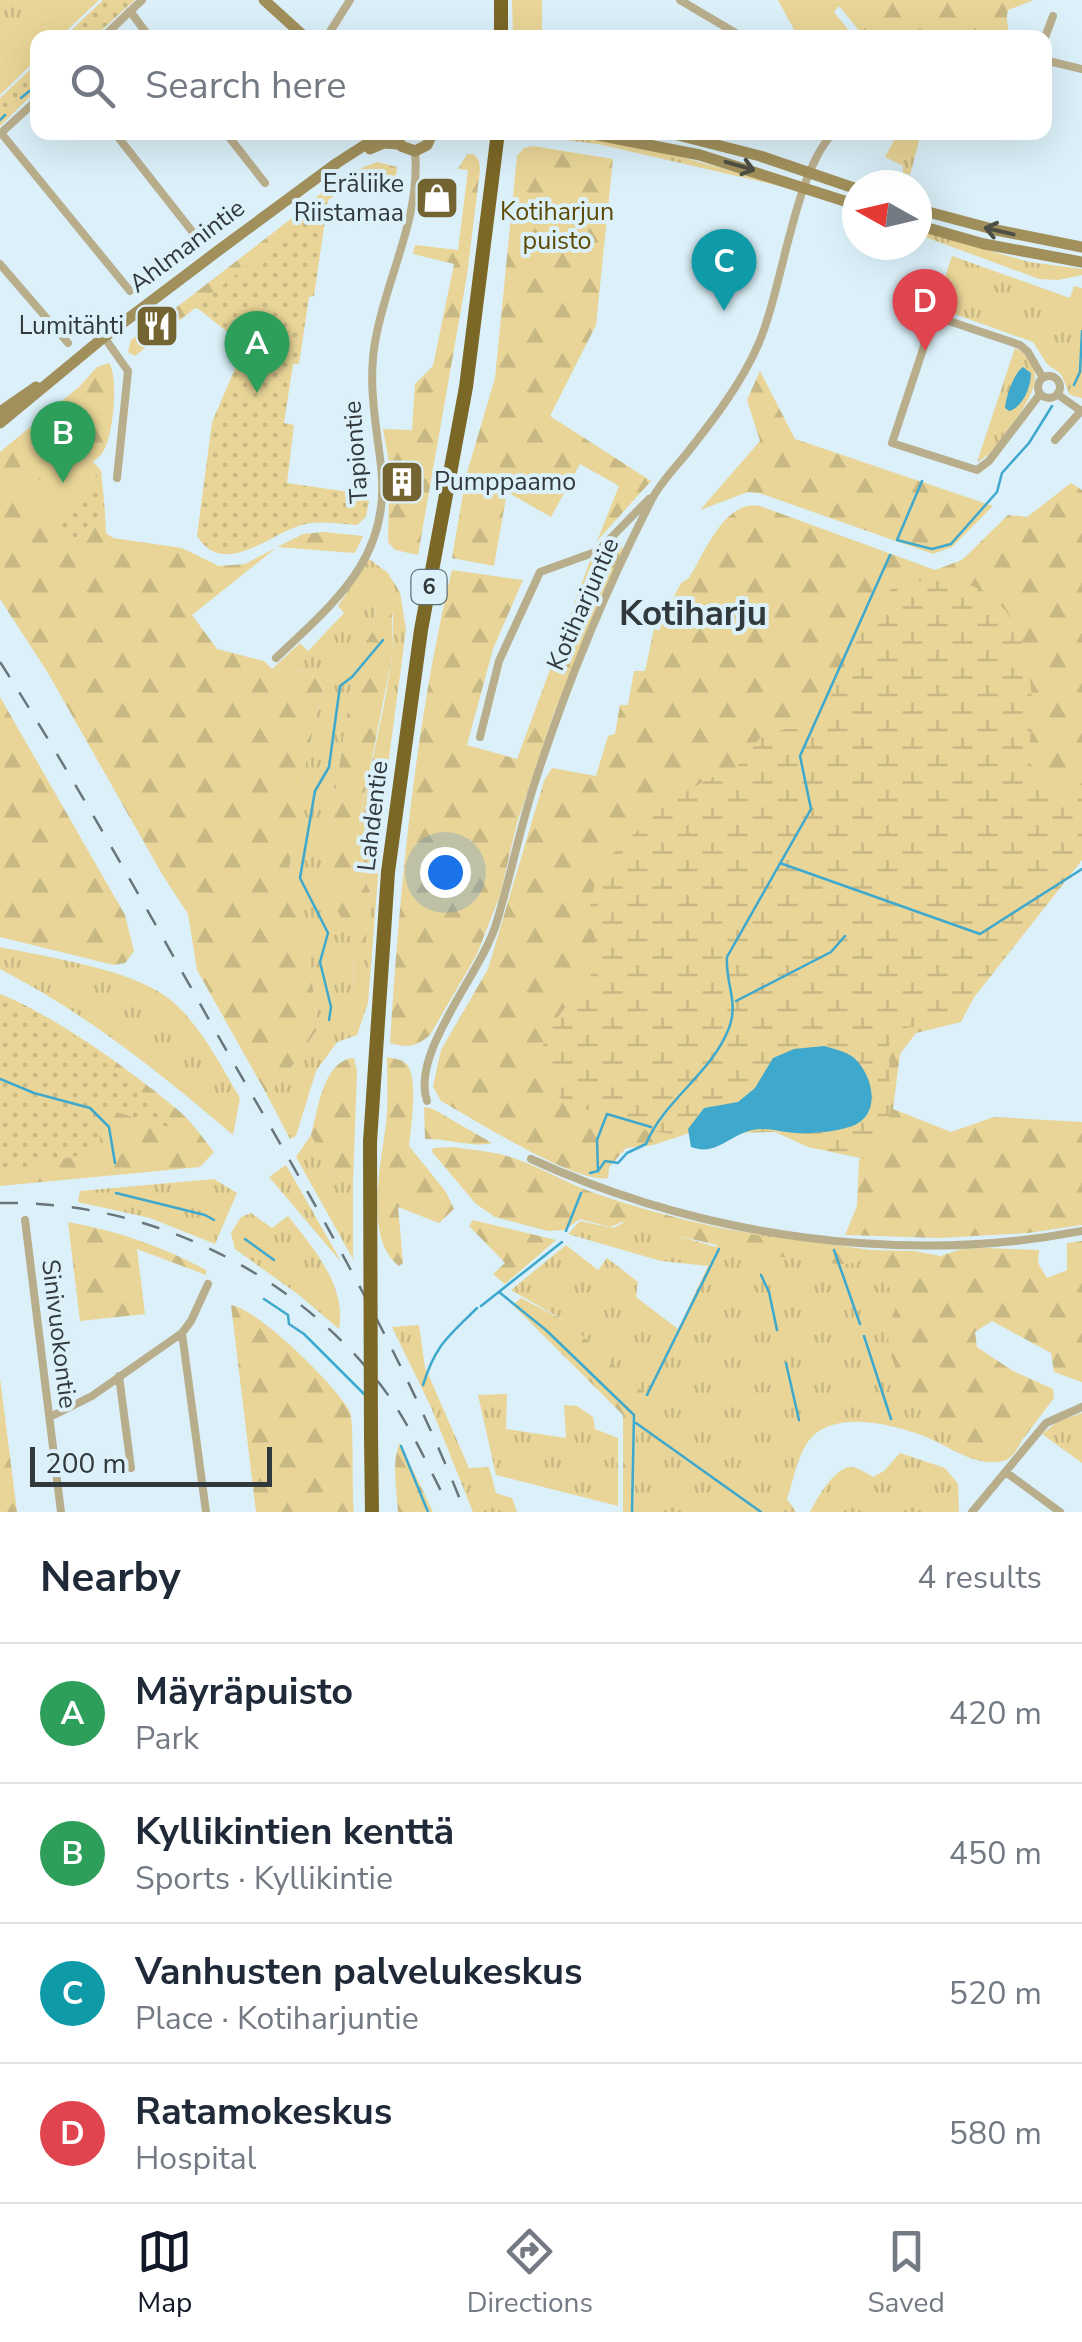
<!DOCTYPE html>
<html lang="en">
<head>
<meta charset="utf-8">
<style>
	:root { --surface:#fff; --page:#f6f6f7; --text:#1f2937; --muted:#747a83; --line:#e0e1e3; --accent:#111827 }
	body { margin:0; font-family:"Nunito Sans",sans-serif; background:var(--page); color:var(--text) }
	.compass { position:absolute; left:842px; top:170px; width:90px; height:90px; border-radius:50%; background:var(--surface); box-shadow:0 10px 40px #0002; rotate:278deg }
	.scale { position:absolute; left:30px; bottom:25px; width:242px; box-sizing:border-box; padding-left:10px; border:5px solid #31393c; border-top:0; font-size:28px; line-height:35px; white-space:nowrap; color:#31393c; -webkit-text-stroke:8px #dbf0f9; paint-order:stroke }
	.you { position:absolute; left:445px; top:872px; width:35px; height:35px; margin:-25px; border:8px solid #fff; border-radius:50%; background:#1a73e8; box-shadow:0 0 0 15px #1a73e833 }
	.badge { display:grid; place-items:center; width:65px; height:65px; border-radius:50%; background:var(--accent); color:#fff; font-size:32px; font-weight:700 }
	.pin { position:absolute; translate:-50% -82px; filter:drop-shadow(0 2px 5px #0008) }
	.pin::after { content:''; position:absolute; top:52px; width:35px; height:30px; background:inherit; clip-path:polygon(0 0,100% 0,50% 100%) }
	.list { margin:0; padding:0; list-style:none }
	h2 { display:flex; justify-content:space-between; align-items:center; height:130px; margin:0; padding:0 40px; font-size:42px }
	h2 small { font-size:32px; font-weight:400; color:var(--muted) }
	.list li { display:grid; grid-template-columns:65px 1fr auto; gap:30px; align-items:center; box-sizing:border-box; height:140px; padding:0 40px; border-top:2px solid var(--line) }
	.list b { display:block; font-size:38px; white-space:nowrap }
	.list p { margin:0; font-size:32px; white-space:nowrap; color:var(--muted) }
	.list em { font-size:32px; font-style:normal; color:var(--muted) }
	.icon { flex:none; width:55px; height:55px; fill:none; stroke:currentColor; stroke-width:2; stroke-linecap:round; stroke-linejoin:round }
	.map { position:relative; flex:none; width:1082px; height:1512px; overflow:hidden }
	.search { position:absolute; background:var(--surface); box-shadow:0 10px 40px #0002; left:30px; right:30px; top:30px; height:110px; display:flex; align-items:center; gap:25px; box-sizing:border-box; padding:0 35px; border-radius:20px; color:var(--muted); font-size:38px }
	.sheet { height:690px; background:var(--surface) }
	nav { display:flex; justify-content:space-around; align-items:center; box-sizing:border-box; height:140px; border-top:2px solid var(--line); background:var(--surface); font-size:28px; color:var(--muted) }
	nav a { display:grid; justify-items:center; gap:5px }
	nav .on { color:var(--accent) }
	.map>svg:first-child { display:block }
	.grass { fill:url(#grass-tufts); fill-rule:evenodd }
	.forest { fill:url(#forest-firs) }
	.wetland { fill:url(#wetland-marsh) }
	.park { fill:url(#park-dots) }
	.pitch { fill:#e9d597 }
	.water { fill:#3fa8cd }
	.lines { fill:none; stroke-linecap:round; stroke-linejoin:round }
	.stream { stroke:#3fa8cd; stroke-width:2.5 }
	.street { stroke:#b9ae8c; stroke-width:8 }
	.secondary { stroke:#a1905b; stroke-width:11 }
	.highway { stroke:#7b6726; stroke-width:14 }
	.rail { stroke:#69757a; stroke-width:2.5; stroke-dasharray:18 18; stroke-linecap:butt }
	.highway-bridge { stroke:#7b6726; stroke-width:14 }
	.oneway { stroke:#4d4f44 }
	.labels { text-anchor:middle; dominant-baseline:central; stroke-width:8; stroke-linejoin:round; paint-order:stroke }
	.shield { fill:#dbf0f9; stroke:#647075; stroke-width:2.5 }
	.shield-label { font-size:22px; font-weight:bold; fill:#31393c }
	.poi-label { font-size:25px; fill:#31393c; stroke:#dbf0f9; text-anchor:end }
	.park-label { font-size:25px; fill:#5d4a05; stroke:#dbf0f9 }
	.street-label { font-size:25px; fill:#31393c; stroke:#dbf0f9 }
	.district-label { font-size:35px; font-weight:bold; fill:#31393c; stroke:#dbf0f9 }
</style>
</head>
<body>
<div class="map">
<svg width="1082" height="1512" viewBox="0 0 1082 1512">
	<defs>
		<pattern id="grass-tufts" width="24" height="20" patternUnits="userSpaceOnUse" patternTransform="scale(2.5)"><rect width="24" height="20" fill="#e9d597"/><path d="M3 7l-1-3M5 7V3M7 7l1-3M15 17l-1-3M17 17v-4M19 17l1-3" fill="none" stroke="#c8b883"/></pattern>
		<pattern id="forest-firs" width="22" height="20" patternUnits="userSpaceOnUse" patternTransform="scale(2.5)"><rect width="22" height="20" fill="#e9d597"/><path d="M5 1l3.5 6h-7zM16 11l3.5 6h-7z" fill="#c8b883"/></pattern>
		<pattern id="wetland-marsh" width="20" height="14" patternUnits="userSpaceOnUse" patternTransform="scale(2.5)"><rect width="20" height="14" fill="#e9d597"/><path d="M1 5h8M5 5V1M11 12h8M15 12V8" fill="none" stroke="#c8b883"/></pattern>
		<pattern id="park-dots" width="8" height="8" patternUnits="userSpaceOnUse" patternTransform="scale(2.5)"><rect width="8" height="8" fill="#e9d597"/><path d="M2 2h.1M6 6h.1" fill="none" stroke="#c8b883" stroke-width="1.8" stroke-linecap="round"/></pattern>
	</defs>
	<rect width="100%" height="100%" fill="#dbf0f9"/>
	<path class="grass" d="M0 0H61L0 59Z
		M512 0H542V37H513Z
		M507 133C600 132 693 158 780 186L598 144Z
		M898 133H906L919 141 910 175 903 173V166L885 157Z
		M917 230 1029 262 1082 269V275L1058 280 1039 279 917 234Z
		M952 256 1070 298 1074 286 1082 288V398L1070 395 1061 374 1047 364 1033 342 935 307Z
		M1015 348C1054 368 1027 405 1009 428 999 441 991 456 977 462Z
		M369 559 387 572 400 592 406 630 385 788 368 1003 357 1035 337 1042 316 1071 296 1136 290 1139 266 1093 284 1078 318 1028 308 952 289 869 306 761 323 687 308 671 272 669 300 643 308 651 344 613 338 606ZM375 600 393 615V652L384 705 358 828 355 864 370 891 359 1012 354 1005 353 943 324 866 356 657 373 631Z
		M0 947C46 957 131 969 168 998 200 1023 220 1065 240 1098L233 1135C159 1072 87 1014 0 969Z
		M311 1135 331 1173 353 1183V1259L296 1157Z
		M286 1165 342 1263 269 1177Z
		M214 1179 237 1193 215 1244 150 1218 78 1202 80 1191Z
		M251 1213 272 1228 288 1216C313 1248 347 1286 339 1329L299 1295 235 1249 231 1233 241 1217Z
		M580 1221 613 1228 627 1221 716 1247 724 1229 870 1250 1005 1452 1023 1439C1018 1447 1013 1459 1003 1461 977 1467 953 1449 931 1439 899 1426 842 1410 814 1435 798 1449 794 1480 787 1499L796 1512H634L636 1421 645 1395 567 1322 511 1290 566 1245 598 1270 607 1258 638 1282 636 1297 678 1329 708 1266 661 1261 568 1234Z
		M419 1325 425 1367 469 1468 489 1467 496 1493 512 1498 517 1512H473L431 1407 392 1327Z
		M507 1394 506 1429 566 1438 564 1405 577 1406 593 1417 595 1429 618 1438V1506L496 1475 478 1395Z
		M1082 1413V1463L1042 1434 1057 1422Z
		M900 1453 945 1468 958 1484 959 1512H810C818 1497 832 1471 849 1467 857 1466 866 1473 873 1477L884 1471Z"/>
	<path class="forest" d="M844 0H1034L1008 10C1005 21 1010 27 1007 37L865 38 839 6Z
		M533 146 613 159 596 325 550 416 651 481 597 541 619 486 580 464 551 517 507 492 494 566 452 558 466 476 495 378 517 156 524 148Z
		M467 154H474L479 161 480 170 467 275 418 555 395 550 388 542 389 497 405 499 412 468 389 462 383 429 412 430 415 384 433 366 454 264 413 254 415 245 458 250 468 170 458 169Z
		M377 162 397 167 396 177 366 176 328 200 319 230 205 311 195 308 135 356 128 352 131 340 140 333 149 337 169 324 164 317 305 208C326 187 348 172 377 162Z
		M109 363C119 377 113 435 104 450 102 455 96 459 93 462L75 444 72 541 105 512 106 533 113 538 182 548 219 566 245 564 276 548 192 615 217 649 264 661 272 669 308 671 323 687 306 761 289 869 308 951 318 1028 284 1078 266 1093 197 970 188 914 162 874 48 673 0 599V452L80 386 97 367Z
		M760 371 795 439 993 506 952 547 933 554 759 493 748 492 700 510 760 441 747 400Z
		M1071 483 1082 490V852L1010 929 961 1022 916 1033 900 1054 893 1109 951 1132 994 1117 1082 1122V1225L1028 1233 941 1238 845 1235 857 1206 859 1161 871 1131 704 1108 684 1135 653 1145 626 1148 609 1167 608 1178C575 1184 474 1119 441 1101L433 1086 441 1050 488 969 544 781 552 768 596 776 608 736 615 734 620 705H628L634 671H645L654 629 660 630 665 601 671 602 681 583 689 578C705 552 725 499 760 506L935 570 962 560 1008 515 1027 517Z
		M324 532 363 536 355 553 277 547 303 534Z
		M620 543 623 549 554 713 517 823 500 895 477 954 430 1035C416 1047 407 1048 390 1043 400 885 415 724 452 570L523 580 493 649 467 745 517 759 590 561Z
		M385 588 391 595 393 652 358 828 355 864 370 891 360 1013 354 1006 353 943 328 890 324 866 356 657 373 631 375 600 380 590Z
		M0 697 125 915 134 951 125 963 114 965 0 937Z
		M0 994C58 1018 129 1069 178 1110 192 1122 203 1138 214 1152L200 1167 0 1186Z
		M387 1057C394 1059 404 1059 408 1066 418 1083 411 1127 409 1146L446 1192 454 1209 439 1223 398 1207 403 1263 399 1266C361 1237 384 1154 387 1113 388 1094 387 1075 387 1057Z
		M354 1058 357 1071 353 1183 331 1173 311 1135C318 1111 323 1060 354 1058Z
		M424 1107 433 1109 492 1143C472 1148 447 1138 425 1139Z
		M453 1147C471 1150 490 1151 507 1156 538 1165 572 1187 606 1197 690 1225 774 1240 862 1251L859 1262C841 1266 824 1263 805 1260 743 1253 683 1237 622 1222L610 1227 580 1219 564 1230 548 1231 495 1217 476 1204 432 1152 433 1148Z
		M473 1220 556 1240 505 1284 493 1274 505 1263 469 1226Z
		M68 1222C118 1231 162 1246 206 1270V1275L137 1249 145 1314 80 1321Z
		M1082 1241V1382L1054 1372 1051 1353 992 1321 975 1332 977 1347 1013 1371 1053 1389 1054 1398 1023 1439 1005 1452 981 1449 932 1422 906 1396 888 1347 889 1326 899 1298 863 1259 868 1250 914 1251 940 1256 962 1249 985 1248 1039 1250 1038 1263 1047 1278 1067 1270V1243Z
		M521 1298 567 1322 646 1395 636 1421 634 1512H623V1415L513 1305Z
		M231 1305C258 1309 338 1387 350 1412 354 1421 352 1494 354 1512H256Z
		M0 1378 17 1512H0Z
		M400 1443 433 1512H398C397 1491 391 1461 400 1443Z"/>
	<path class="wetland" d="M911 580C932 582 960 579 979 589 1020 608 1030 661 1032 702 1034 742 1010 795 1082 785V860L957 1019 889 1031 890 1114 874 1161 808 1147 775 1132 673 1134 629 1128 560 1098 546 1076 543 1045 557 1018 593 972 595 940 590 903 600 865 669 802 706 780 737 767 761 737 785 729H815L874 606 892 588Z"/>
	<path class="park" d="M103 0H135L94 37H64Z
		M37 63V90L0 126V98Z
		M328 200 314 296 309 297 299 364H293L284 423 294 425 287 483 370 495 366 517 357 525C339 524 320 520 302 525 269 534 224 579 197 536L212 422 245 346 196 307Z
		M101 470 105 512 72 541 53 522Z
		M0 994C77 1026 118 1070 175 1129L99 1107 100 1151 0 1172Z"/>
	<path class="pitch" d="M61 0H99L60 37 38 38 37 59 0 95V59Z
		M778 0H844L834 12 854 37H798Z
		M74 443 101 470 53 522 25 495Z
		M719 1486 756 1512H686Z"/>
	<path class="water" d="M1023 367 1031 373C1031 387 1023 407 1009 411L1005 408C1006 396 1014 373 1023 367Z
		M824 1046C834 1049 845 1051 853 1057 874 1075 883 1117 849 1127 834 1132 811 1134 795 1133 779 1132 765 1126 749 1131 727 1137 716 1156 691 1147L688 1129 704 1108 738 1102 755 1088 773 1058 794 1049Z"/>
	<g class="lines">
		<path class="stream" d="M21 98 38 84
			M0 120 5 115
			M1074 385 1080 372 1082 331
			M922 481 897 540 932 549 951 544 997 492 1002 473 1029 443 1052 406
			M780 863 980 934 1082 869
			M736 1001 831 952 845 936
			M329 1020 331 1007 320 962 328 933 300 878 315 791 329 767 340 686 352 677 383 640
			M0 1079 34 1093 90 1108 109 1127 115 1163
			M598 1171 605 1161 618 1163 627 1153 646 1144C664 1100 712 1073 729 1028 739 1002 725 982 727 957L811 809 800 756 890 555
			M590 1173 598 1171 597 1140 607 1114 651 1127
			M116 1193 205 1215 214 1220
			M566 1231 581 1193
			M245 1239 274 1260
			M834 1250 860 1324
			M761 1275 769 1292 777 1330
			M499 1292 546 1330 634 1415 632 1512
			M264 1299 288 1315 289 1324 304 1334 364 1394
			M481 1306 562 1242
			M864 1336 891 1419
			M786 1363 799 1420
			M423 1385C436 1344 448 1337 477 1308
			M647 1395 719 1249
			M636 1423 761 1512
			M401 1446 428 1512"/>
		<path class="street" d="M680 0 744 38
			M130 11 150 38
			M102 38 142 0
			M326 38 350 0
			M1044 40 1053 16
			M1044 60 1082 69
			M114 132 195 235
			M225 132 265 183
			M1 133 130 291
			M1 133 38 99
			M0 264 68 343
			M104 337 128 371 117 478
			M1038 387a11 11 0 1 1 22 0a11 11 0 1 1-22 0Z
			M1040 394 989 461 977 470 892 443 934 316 1020 345 1028 352 1043 378
			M1057 394 1081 411
			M1055 440 1082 410
			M276 658C335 602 392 557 381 466 376 423 367 381 376 337 388 273 421 217 415 151
			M480 737 499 661 540 572 598 551 649 499
			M427 1101C410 1052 483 972 497 921 511 875 520 827 535 782 566 686 605 591 651 501 659 484 675 468 687 453 714 419 741 384 758 345 783 288 794 172 834 132
			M531 1159C699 1236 900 1266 1082 1231
			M25 1220 61 1512
			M182 1333 206 1512
			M119 1376 131 1468
			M50 1417 92 1396 182 1333 191 1321 208 1284
			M1007 1473 1060 1512
			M972 1512 1046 1423 1082 1407"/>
		<path class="secondary" d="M264 0 306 38
			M395 132 401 146 415 151 427 145 433 132
			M582 132 700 155 857 205
			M666 132 760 156 857 189
			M370 149 384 143 399 144
			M917 209 996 230 1082 247
			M917 225 984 244 1082 262
			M0 412 36 387
			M0 423 104 337 219 250 337 163 385 132"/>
		<path class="highway" d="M501 38V0
			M370 1142 388 872 421 630 466 387 498 132
			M371 1437 372 1512"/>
		<path class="rail" d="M0 662C82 790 154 923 229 1055 315 1204 402 1351 465 1512
			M0 1203C141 1200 281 1265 371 1373 403 1410 423 1456 445 1499"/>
		<path class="highway-bridge" d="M370 1142 371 1437"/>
	</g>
	<defs><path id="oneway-shaft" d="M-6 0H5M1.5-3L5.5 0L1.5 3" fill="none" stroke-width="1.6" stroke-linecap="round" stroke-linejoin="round" transform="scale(2.5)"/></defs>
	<g class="oneway">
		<use href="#oneway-shaft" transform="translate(740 166) rotate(16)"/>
		<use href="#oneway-shaft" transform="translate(999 231) rotate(-167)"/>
	</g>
	<defs>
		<symbol id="shop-square" viewBox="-11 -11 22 22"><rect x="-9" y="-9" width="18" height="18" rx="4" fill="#746432" stroke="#dbf0f9"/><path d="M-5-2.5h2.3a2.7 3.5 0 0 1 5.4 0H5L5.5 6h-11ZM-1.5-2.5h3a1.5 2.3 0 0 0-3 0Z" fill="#fff"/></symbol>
		<symbol id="restaurant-square" viewBox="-11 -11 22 22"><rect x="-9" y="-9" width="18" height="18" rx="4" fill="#746432" stroke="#dbf0f9"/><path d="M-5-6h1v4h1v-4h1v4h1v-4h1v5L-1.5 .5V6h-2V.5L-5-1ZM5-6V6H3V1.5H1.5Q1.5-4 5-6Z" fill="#fff"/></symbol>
		<symbol id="building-square" viewBox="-11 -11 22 22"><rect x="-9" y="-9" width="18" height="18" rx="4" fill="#746432" stroke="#dbf0f9"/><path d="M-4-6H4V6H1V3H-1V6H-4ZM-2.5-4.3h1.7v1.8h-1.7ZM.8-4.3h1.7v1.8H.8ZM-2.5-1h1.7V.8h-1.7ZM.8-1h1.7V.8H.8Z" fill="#fff"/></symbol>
	</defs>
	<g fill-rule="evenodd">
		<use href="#shop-square" x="412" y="173" width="50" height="50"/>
		<use href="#restaurant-square" x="132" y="301" width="50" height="50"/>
		<use href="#building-square" x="377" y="457" width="50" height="50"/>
	</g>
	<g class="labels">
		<rect class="shield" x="411.5" y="570" width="35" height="34" rx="8"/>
		<g class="shield-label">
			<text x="429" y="587">6</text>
		</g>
		<g class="poi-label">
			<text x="404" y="184">Eräliike<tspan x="404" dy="29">Riistamaa</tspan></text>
			<text x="124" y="326">Lumitähti</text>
			<text x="434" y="482" text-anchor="start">Pumppaamo</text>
		</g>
		<g class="park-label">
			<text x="557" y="212">Kotiharjun<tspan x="557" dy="29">puisto</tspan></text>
		</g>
		<g class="street-label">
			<text transform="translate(187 246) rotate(-37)">Ahlmanintie</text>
			<text transform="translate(356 452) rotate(-94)">Tapiontie</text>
			<text transform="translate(583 604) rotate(-66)">Kotiharjuntie</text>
			<text transform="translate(373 816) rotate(-83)">Lahdentie</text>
			<text transform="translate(59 1334) rotate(83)">Sinivuokontie</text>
		</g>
		<g class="district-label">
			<text x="693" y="613">Kotiharju</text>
		</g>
	</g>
</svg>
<svg class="compass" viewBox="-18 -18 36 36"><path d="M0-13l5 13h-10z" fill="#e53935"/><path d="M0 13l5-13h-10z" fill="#747a83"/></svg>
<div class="scale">200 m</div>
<div class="you"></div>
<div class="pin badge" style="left:257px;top:393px;background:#2e9e5b">A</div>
<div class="pin badge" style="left:63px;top:483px;background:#2e9e5b">B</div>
<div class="pin badge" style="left:724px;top:311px;background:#0f9aa8">C</div>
<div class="pin badge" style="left:925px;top:351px;background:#e0444e">D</div>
<div class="search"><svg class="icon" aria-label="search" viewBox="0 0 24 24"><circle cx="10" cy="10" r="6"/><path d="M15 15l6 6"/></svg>Search here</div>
</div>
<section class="sheet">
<h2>Nearby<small>4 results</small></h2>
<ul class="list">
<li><span class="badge" style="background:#2e9e5b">A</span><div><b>Mäyräpuisto</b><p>Park</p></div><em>420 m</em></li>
<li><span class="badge" style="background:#2e9e5b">B</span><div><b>Kyllikintien kenttä</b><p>Sports · Kyllikintie</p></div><em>450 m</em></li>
<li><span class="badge" style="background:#0f9aa8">C</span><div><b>Vanhusten palvelukeskus</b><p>Place · Kotiharjuntie</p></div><em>520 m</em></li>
<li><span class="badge" style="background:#e0444e">D</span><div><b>Ratamokeskus</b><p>Hospital</p></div><em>580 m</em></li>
</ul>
</section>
<nav>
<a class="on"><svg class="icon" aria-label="map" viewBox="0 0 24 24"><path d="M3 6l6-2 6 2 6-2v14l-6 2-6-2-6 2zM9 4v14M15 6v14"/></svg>Map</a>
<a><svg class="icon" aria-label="directions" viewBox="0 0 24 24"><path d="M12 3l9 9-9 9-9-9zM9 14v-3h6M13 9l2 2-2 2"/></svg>Directions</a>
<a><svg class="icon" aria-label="saved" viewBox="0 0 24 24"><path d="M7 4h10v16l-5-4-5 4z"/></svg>Saved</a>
</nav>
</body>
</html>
